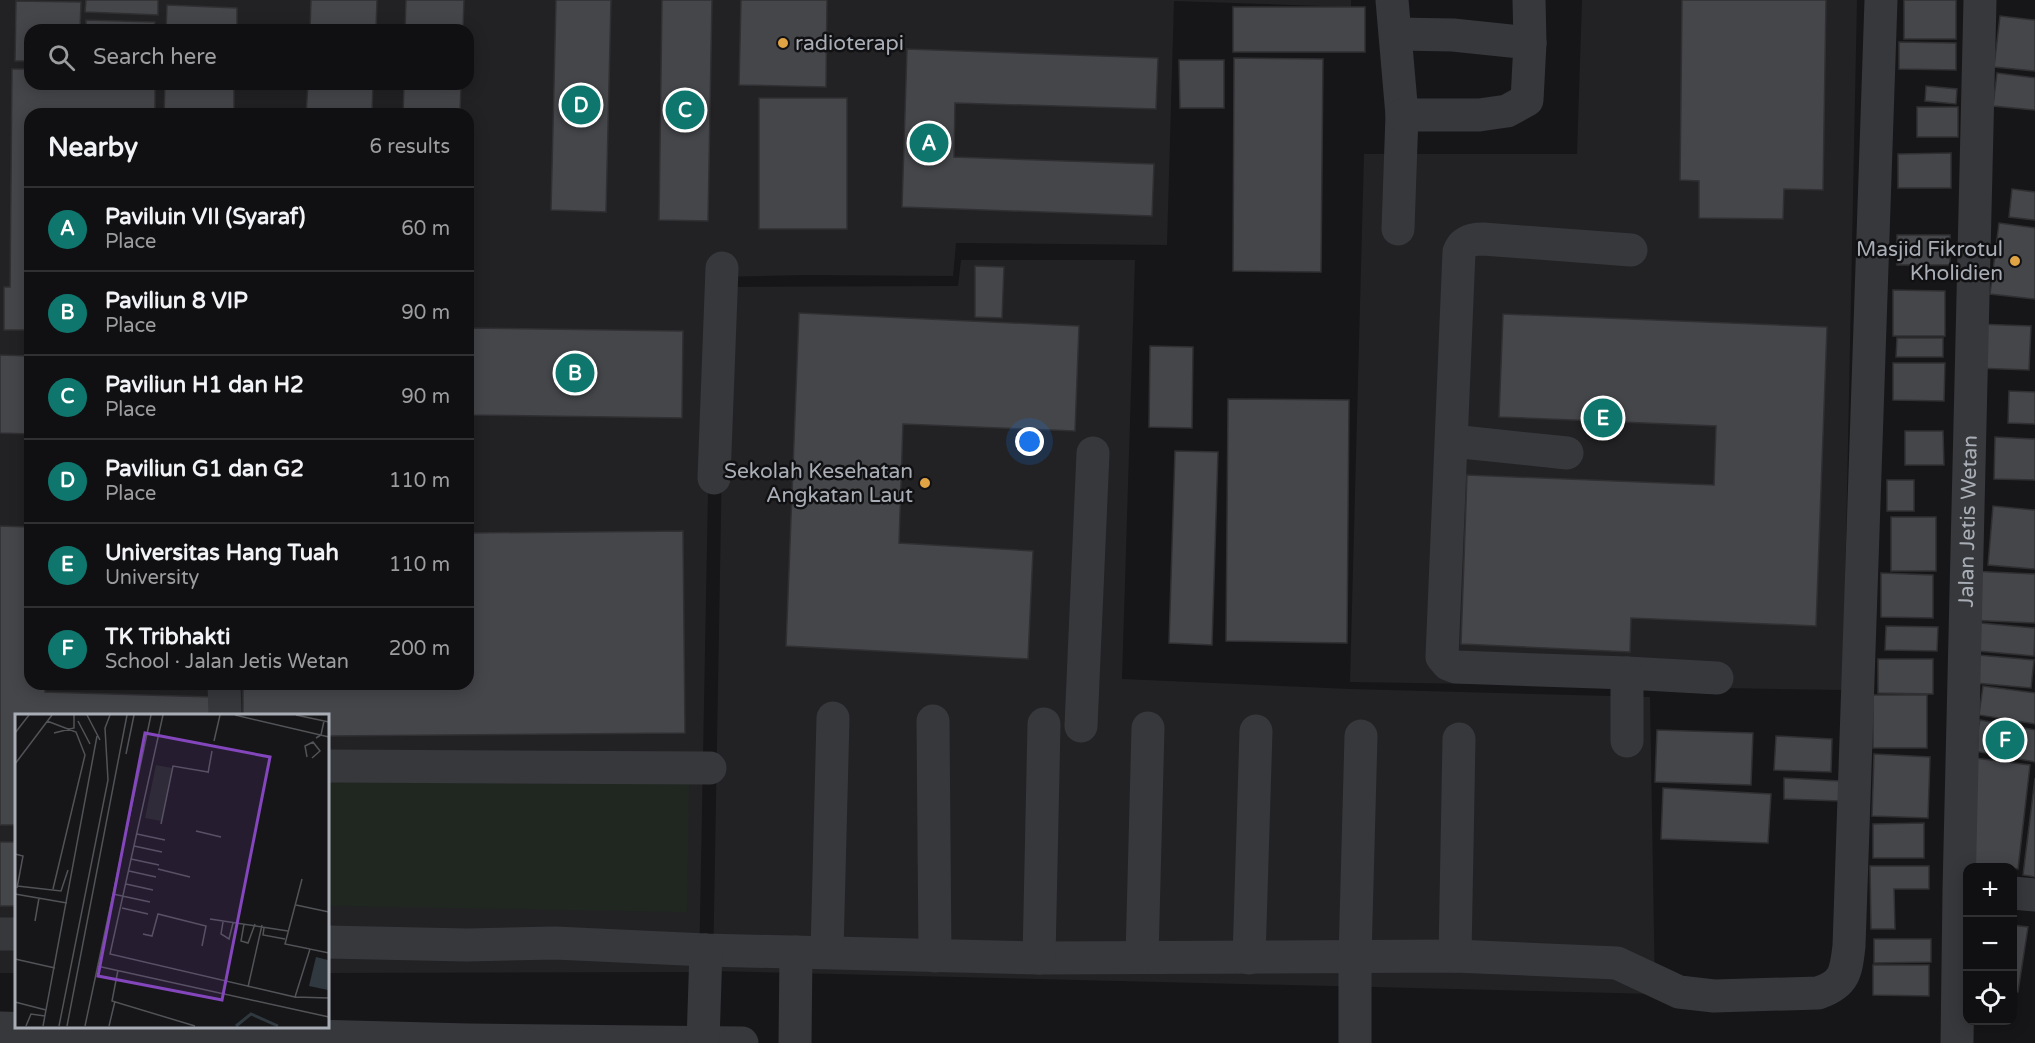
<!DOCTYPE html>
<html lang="en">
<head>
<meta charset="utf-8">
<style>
	:root { --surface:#101012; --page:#19191b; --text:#f1f3f6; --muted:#9c9d9f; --line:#303032; --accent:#0f766e }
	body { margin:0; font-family:"Varela Round",sans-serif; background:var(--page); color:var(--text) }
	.controls { position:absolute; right:18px; bottom:18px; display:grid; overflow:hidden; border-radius:12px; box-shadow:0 3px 15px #0003 }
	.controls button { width:54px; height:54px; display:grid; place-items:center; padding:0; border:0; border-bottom:2px solid var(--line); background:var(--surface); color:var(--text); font:30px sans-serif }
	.you { position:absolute; left:1030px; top:442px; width:21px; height:21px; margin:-15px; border:4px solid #fff; border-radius:50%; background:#1a73e8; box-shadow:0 0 0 9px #1a73e833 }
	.badge { display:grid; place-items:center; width:39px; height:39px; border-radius:50%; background:var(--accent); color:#fff; font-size:20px; font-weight:700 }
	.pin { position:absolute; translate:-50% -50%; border:3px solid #fff; box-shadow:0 2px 6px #0006 }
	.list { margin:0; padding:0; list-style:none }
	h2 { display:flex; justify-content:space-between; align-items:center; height:78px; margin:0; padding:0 24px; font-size:26px }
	h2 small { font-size:20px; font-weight:400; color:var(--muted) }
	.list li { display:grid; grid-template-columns:39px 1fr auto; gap:18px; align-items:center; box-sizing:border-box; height:84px; padding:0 24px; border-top:2px solid var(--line) }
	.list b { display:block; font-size:22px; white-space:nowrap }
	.list p { margin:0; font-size:20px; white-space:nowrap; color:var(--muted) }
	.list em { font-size:20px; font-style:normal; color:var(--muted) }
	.icon { flex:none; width:33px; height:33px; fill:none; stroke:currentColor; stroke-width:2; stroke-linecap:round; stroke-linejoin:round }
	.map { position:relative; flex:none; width:2035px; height:1043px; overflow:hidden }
	.search { position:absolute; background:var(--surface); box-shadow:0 3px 15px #0003; left:24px; top:24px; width:450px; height:66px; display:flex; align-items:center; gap:15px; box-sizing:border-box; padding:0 21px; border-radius:18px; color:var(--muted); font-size:22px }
	.panel { position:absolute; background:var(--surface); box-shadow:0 3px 15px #0003; left:24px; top:108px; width:450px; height:582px; border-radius:18px }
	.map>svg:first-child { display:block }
	.built { fill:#222224; fill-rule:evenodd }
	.green { fill:#202721 }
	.building { fill:#45464a; stroke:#303033; stroke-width:1.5 }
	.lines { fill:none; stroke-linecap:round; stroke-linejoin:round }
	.minor { stroke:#37383c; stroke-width:33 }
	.poi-dot { fill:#e0a445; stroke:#111113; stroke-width:2 }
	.labels { text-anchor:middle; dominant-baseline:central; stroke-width:5; stroke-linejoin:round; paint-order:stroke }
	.poi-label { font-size:21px; fill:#a9aeb6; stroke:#111113; text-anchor:end }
	.street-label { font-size:21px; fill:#a9aeb6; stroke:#111113 }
	.inset-river { fill:none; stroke:#30393f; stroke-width:3 }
	.inset-road { fill:none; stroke:#515357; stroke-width:1.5 }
	.view { fill:#8446bd; fill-opacity:0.15; stroke:#8446bd; stroke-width:3 }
	.inset-edge { fill:none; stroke:#a9aeb6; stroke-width:3 }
</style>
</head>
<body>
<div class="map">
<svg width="2035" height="1043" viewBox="0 0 2035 1043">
	<rect width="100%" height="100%" fill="#161618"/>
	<path class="built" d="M0 0H1351V7L1174 1 1167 245 956 243 953 276 805 275 712 277 699 972 327 973V716H16V973H0ZM30 30H468V84H30ZM30 114H468V684H30Z
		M1582 0H1857L1843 690 1350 682 1364 154H1577Z
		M961 260H1135L1122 679 1351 689 1650 697 1655 994 713 971 725 287 958 286Z"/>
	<path class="green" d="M327 775 689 781 687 912 327 906Z"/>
	<path class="building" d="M86 0H158V15L85 12Z
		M311 0H377L376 30H310Z
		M406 0H464L463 30H405Z
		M556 0H611L606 212 551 210Z
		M662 0H712L708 221 659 220Z
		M741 0H827L826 87 739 85Z
		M1682 0H1826L1823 190 1784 189 1783 219 1699 218V181L1680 180Z
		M1904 0H1956V39H1904Z
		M16 1 81 2 80 30H30V61H15Z
		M167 5 237 8V30H166Z
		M1233 7H1365V52H1233Z
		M2000 16 2035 20V71L1994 67Z
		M86 20 155 22 154 30H86Z
		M1899 42 1956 43V70L1899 69Z
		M907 49 1158 58 1156 109 955 103 954 157 1154 164 1152 216 902 207Z
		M1234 58 1323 59 1321 272 1233 271Z
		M1179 60H1224V108H1180Z
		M12 69H30V84H155V114L43 111V114H30V330H4V287H10Z
		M1997 73 2035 78V110L1993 106Z
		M165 84H234V114H164Z
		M308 84H373L372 114H306Z
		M404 84H461L460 114H403Z
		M1926 86 1957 89 1956 104 1925 101Z
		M759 98H847V229H759Z
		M1917 107H1958V137H1917Z
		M1951 153V188H1898V154Z
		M2012 189 2035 192V220L2009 217Z
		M1999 223 2035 228V299L1990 294Z
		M1897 235H1950V265H1897Z
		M975 266 1004 267 1002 318 975 317Z
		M1893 290 1945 291V336H1893Z
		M799 313 1079 326 1075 431 903 424 899 543 1033 551 1028 659 786 646Z
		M1503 314 1827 327 1816 626 1631 618 1630 652 1461 644 1467 475 1714 485 1716 426 1499 417Z
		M1977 324 2031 326 2029 370 1975 368Z
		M468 328 683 331 682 418 468 415Z
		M1897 338H1943V357H1896Z
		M1150 346 1193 347 1192 428 1149 427Z
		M0 355 30 356V434L0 433Z
		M1893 363H1945L1944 401 1893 400Z
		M2009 391 2035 392V424L2008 423Z
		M1228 399 1349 400 1347 643 1226 641Z
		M1905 431H1943L1944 465H1905Z
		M1995 437 2035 439V480L1994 479Z
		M1175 451 1218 452 1212 645 1169 643Z
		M1887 480H1914V511H1887Z
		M1993 506 2035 510V569L1988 565Z
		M1891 517H1936V571H1891Z
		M0 526 30 527V684H45V692L213 697V716H16V825H0Z
		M683 531 685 733 327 736V716H243V684H468V533Z
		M1970 571 2035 574V623L1968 620Z
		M1881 573 1933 575V618L1881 617Z
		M1970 622 2035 628 2034 656 1967 650Z
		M1886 626 1938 627 1937 651 1885 650Z
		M1967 654 2034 660 2031 688 1964 682Z
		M1878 659H1933V694L1878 693Z
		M1983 686 2035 693V724L1979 715Z
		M1873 695H1927V748H1873Z
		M1980 720 2035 730V762L1974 751Z
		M1657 730 1753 733 1751 785 1655 782Z
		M1776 736 1832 739 1831 772 1774 770Z
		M1874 754 1930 757 1928 818 1872 816Z
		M1975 758 2030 765 2018 869 1963 862Z
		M1784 778 1840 781V801L1784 799Z
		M2035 778V877L2023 875Z
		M1663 788 1771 794 1768 843 1661 839Z
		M1924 823V858H1873V824Z
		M0 842H16V906H0Z
		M1870 866H1929V889H1894L1895 929H1871Z
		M2012 925 2028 927 2018 992H2012Z
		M1874 939H1931V962L1874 963Z
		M1873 965H1929V996L1873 995Z"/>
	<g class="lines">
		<g class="minor">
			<path d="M1392 0 1402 115 1398 229"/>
			<path d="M1529 0 1530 43"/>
			<path d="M1397 34 1453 35 1530 43 1527 100 1507 111 1479 115H1402"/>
			<path d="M1452 441 1567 453"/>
			<path d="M714 478 722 268"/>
			<path d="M1627 673 1717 678"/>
			<path d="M224 684 225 716"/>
			<path d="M933 721 935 956"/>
			<path d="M1081 726 1093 453"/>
			<path d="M1627 741V673L1456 667 1448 664 1442 657 1459 252C1463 241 1472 239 1483 239L1631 250"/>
			<path d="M327 766 710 768"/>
			<path d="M2012 893 2035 895"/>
			<path d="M0 934H16"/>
			<path d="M327 942 467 945 555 943 706 950 1039 958 1455 956 1617 963 1679 992 1714 996 1818 993C1845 984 1846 972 1849 946L1881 0"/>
			<path d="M827 952 833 718"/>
			<path d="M1455 956 1459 739"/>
			<path d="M1142 957 1148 728"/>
			<path d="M1039 958 1044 724"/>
			<path d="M1249 958 1256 731"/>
			<path d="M0 1028 469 1040 742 1043"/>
			<path d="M703 1042 706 950"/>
			<path d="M795 1043 796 952"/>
			<path d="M1355 1043V958L1361 736"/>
			<path id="s1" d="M1957 1043 1959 890 1980 0"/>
		</g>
	</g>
	<g class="poi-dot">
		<circle cx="783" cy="43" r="6"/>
		<circle cx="2015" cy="261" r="6"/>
		<circle cx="925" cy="483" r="6"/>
	</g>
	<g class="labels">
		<g class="poi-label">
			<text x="795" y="43" text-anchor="start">radioterapi</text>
			<text x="2003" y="249">Masjid Fikrotul<tspan x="2003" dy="24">Kholidien</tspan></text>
			<text x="913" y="471">Sekolah Kesehatan<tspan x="913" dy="24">Angkatan Laut</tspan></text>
		</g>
		<g class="street-label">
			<text stroke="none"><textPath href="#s1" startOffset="522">Jalan Jetis Wetan</textPath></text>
		</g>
	</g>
	<g transform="translate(15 714)">
		<rect width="314" height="314" fill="#161618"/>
		<path d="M141 51 157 54 146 107 130 104Z" fill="#202721"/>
		<path d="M301 243 313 246V276L294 272Z" fill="#30393f"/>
		<path class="inset-river" d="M221 312 236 300 263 312"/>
		<path class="inset-road" d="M72 1 85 26M148 1 95 240 280 283 295 235 314 239M220 1 314 23M281 1 314 8M32 7 61 18 70 41 38 175M63 7 75 30M0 19 14 1M39 19 59 14V1M301 24 306 21 309 7M199 27 205 1M111 40 119 1M292 43 290 32 298 28 305 37 297 44M0 50 37 1M193 59 197 37M146 110 158 52 193 58M181 117 206 123M122 120 150 126M119 132 147 138M0 140 8 142 2 174M116 145 144 151M143 155 175 163M114 157 141 163M287 165 270 230 295 235M111 170 138 176M2 172 46 177 53 156M0 180 52 189M98 180 135 188M281 191 314 198M107 194 133 200M195 205 273 217M20 207 24 184M208 208 206 220 214 225 218 209M229 210 226 227 233 229 240 210M249 214 248 221 270 225M128 220 137 222 143 200 191 212 187 232M0 245 40 254M82 252 314 303M103 256 97 287 180 312M233 273 247 211M280 283 314 284M0 288 31 296M11 312 16 300 30 302M28 312 82 22M44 312 93 66 90 14 95 1M52 312 112 1M70 312 136 1M94 312 100 287"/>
		<path class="view" d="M130 19 255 43 207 286 83 262Z"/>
		<rect width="314" height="314" class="inset-edge"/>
	</g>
</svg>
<div class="controls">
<button>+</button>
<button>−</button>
<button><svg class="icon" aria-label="locate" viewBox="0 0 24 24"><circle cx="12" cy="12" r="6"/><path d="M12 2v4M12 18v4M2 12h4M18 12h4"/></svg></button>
</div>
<div class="you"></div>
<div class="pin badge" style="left:929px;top:143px">A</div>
<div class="pin badge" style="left:575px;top:373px">B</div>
<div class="pin badge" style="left:685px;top:110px">C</div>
<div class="pin badge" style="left:581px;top:105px">D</div>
<div class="pin badge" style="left:1603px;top:418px">E</div>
<div class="pin badge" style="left:2005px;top:740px">F</div>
<div class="search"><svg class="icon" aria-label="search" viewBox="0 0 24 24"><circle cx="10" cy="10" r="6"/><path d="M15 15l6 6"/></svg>Search here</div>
<section class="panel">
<h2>Nearby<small>6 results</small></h2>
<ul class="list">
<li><span class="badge">A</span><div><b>Paviluin VII (Syaraf)</b><p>Place</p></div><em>60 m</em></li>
<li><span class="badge">B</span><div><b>Paviliun 8 VIP</b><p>Place</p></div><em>90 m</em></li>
<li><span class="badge">C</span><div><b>Paviliun H1 dan H2</b><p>Place</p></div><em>90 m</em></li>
<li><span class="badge">D</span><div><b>Paviliun G1 dan G2</b><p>Place</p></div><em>110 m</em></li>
<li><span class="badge">E</span><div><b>Universitas Hang Tuah</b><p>University</p></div><em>110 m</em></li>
<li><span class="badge">F</span><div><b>TK Tribhakti</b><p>School · Jalan Jetis Wetan</p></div><em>200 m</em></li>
</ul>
</section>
</div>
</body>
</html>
